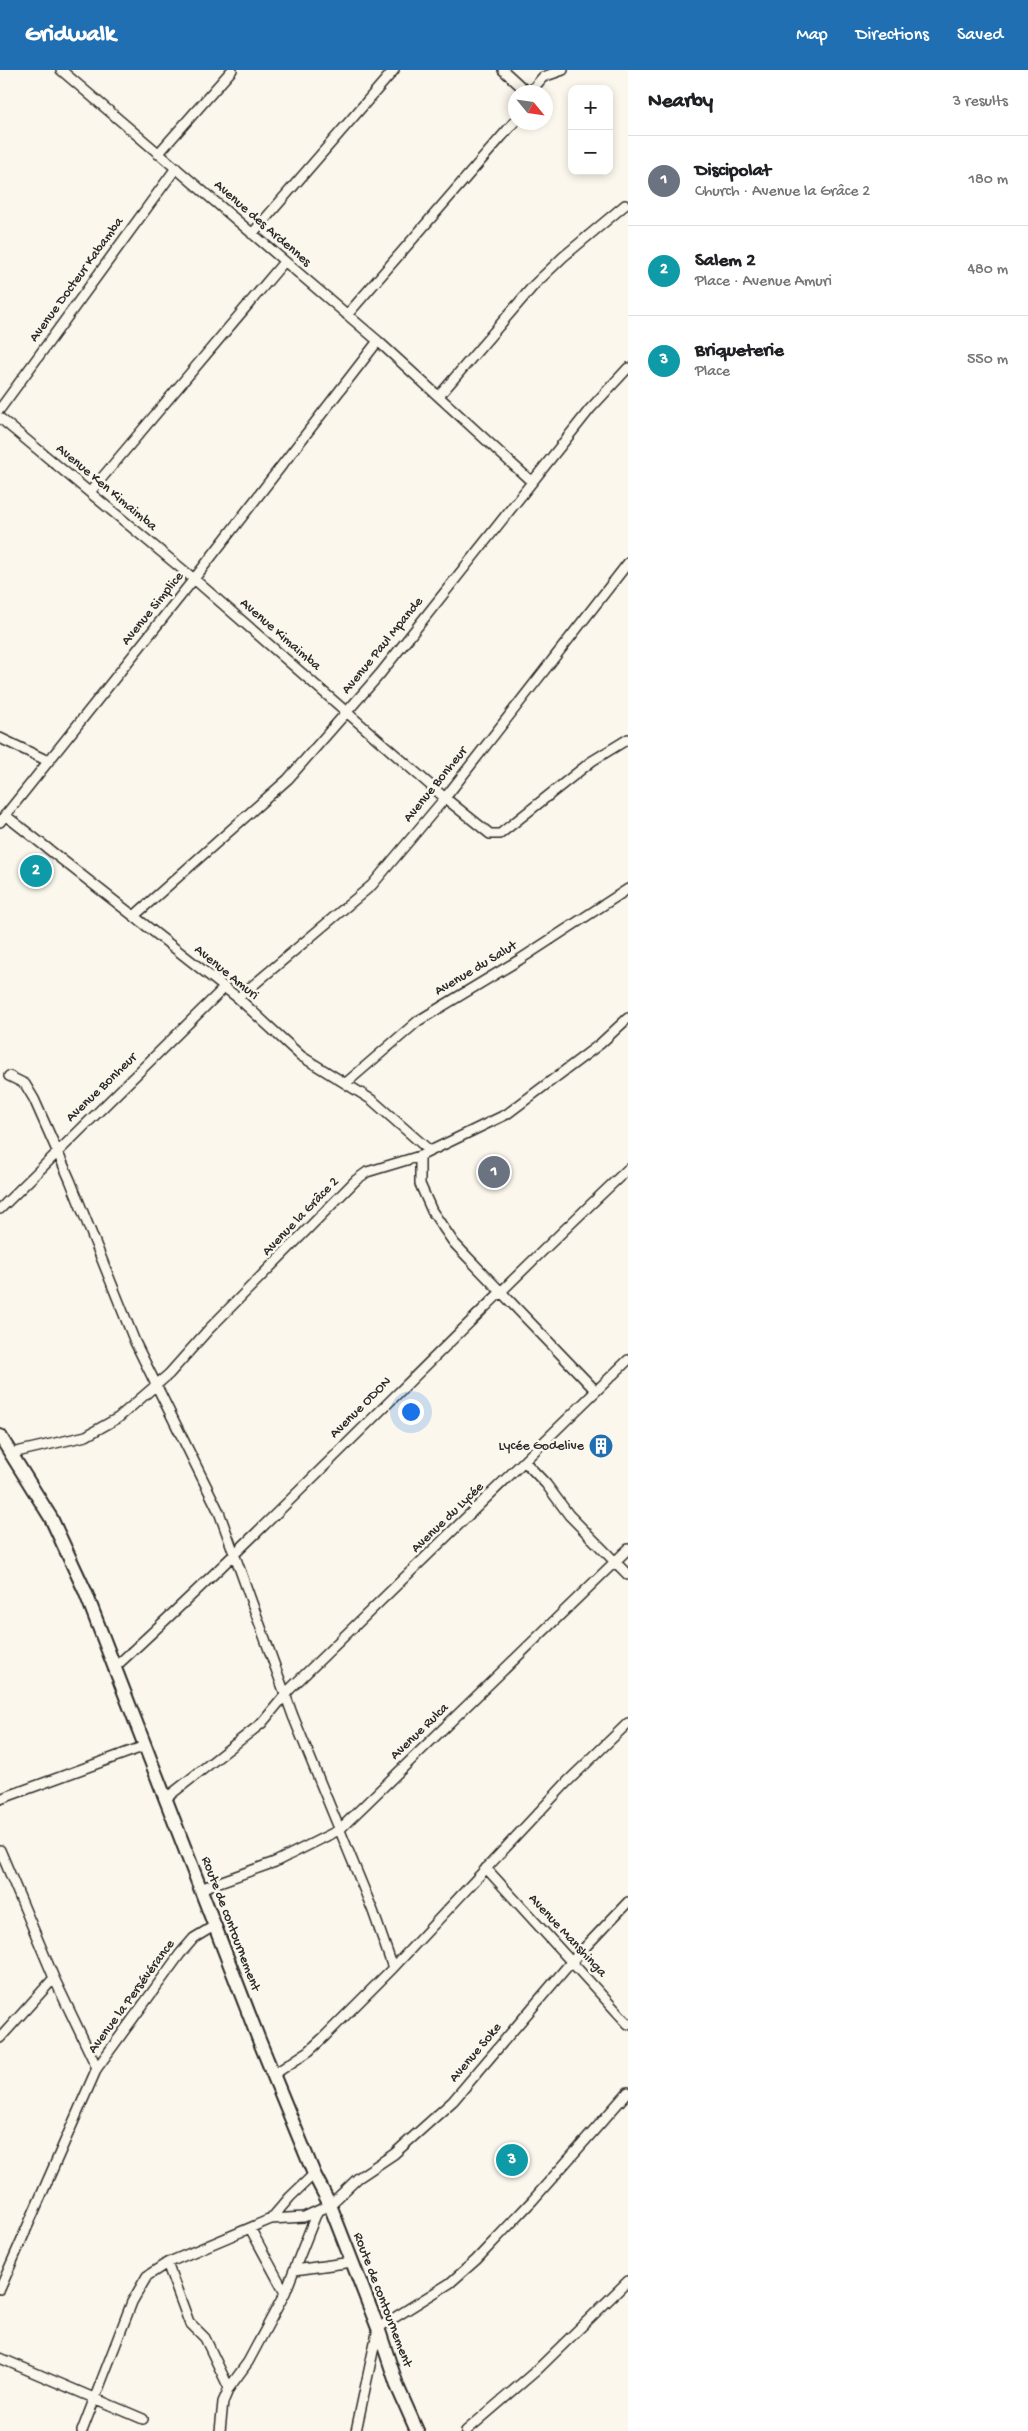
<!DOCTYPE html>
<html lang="en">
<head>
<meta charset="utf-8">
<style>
	:root { --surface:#fff; --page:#f2f2f2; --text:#202124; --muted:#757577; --line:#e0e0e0; --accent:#1f6fb2 }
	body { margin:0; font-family:"Gochi Hand",sans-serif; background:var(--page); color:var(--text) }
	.controls { position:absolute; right:15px; top:15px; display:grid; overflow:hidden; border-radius:10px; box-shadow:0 2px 8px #0003 }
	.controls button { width:45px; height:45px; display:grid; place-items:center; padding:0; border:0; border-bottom:1px solid var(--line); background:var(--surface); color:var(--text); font:25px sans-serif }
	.compass { position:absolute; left:508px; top:15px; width:45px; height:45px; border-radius:50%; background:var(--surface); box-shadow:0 2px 8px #0003; rotate:119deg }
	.you { position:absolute; left:410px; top:1341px; width:18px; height:18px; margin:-12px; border:4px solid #fff; border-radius:50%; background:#1a73e8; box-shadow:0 0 0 8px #1a73e833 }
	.badge { display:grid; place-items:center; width:32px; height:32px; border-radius:50%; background:var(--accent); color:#fff; font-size:16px; font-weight:700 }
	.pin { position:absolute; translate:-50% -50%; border:2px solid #fff; box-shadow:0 1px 5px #0006 }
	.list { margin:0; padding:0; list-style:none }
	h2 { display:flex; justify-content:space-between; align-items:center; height:65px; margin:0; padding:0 20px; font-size:21px }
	h2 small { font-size:16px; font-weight:400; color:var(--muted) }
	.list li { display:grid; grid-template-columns:32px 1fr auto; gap:15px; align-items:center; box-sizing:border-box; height:90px; padding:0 20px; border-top:1px solid var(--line) }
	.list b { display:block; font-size:19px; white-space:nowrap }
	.list p { margin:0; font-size:16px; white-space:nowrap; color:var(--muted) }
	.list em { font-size:16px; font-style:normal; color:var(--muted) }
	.map { position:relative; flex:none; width:628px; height:2361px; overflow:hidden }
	header { display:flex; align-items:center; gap:30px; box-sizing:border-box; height:70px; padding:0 25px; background:var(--accent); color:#fff }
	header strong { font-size:24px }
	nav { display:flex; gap:28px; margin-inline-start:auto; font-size:18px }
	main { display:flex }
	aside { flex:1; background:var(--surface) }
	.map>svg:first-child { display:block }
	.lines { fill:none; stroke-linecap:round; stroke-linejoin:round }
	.street-casing { stroke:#2b2b2b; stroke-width:12 }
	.secondary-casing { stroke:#2b2b2b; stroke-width:16 }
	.street { stroke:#fbf7ec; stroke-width:9 }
	.secondary { stroke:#fbf7ec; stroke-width:12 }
	.labels { text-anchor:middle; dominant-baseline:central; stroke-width:5; stroke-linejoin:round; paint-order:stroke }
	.street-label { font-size:14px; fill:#2b2b2b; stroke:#fbf7ec }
	.poi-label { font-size:14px; fill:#2b2b2b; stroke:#fbf7ec; text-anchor:end }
</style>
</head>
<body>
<header>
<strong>Gridwalk</strong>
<nav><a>Map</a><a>Directions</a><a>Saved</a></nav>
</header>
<main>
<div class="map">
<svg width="628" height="2361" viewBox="0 0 628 2361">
	<rect width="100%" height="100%" fill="#fbf7ec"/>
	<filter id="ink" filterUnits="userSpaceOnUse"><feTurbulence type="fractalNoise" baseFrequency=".02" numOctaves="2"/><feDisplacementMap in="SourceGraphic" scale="10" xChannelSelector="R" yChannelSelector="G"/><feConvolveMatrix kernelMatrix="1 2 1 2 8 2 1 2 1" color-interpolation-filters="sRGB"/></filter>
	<g filter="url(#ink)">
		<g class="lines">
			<defs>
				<path id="street" d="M503 0 527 22
					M530 22 543 7 563 0
					M158 84 232 0
					M252 164 394 0
					M347 245 516 50
					M378 271 532 412
					M439 326 534 215 563 187 625 135
					M0 339 176 98
					M0 348 194 509 445 728 490 764H500L592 691 628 669
					M90 422 284 192
					M0 668 48 691
					M5 745 238 928 301 986 372 1030 430 1081
					M0 752 194 509 378 271 61 0
					M134 846 288 709 380 604 590 339 628 298
					M238 928 372 815 445 728 628 493
					M9 1006 25 1014 34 1029 70 1110 135 1272 219 1442 293 1646 373 1841 393 1898
					M346 1013 418 951 519 890 628 819
					M420 1086V1114L432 1141 454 1173 596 1321
					M0 1139 224 918
					M12 1383 86 1366 118 1348 169 1304 209 1259 356 1110 367 1102 420 1086 507 1044 600 974 628 948
					M525 1392 546 1414 569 1445 628 1505
					M114 1598C290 1436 454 1263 628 1099
					M0 1729 145 1676
					M165 1729 262 1653 290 1619 628 1290
					M0 1780 54 1908 97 1998
					M486 1798 628 1954
					M200 1819 275 1792 339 1760 628 1479
					M0 1968 54 1908
					M273 2005 309 1981 325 1966 393 1898 568 1711 628 1653
					M271 2149 304 2147 330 2135 358 2108 394 2084 453 2031 572 1891 628 1832
					M250 2158 285 2223
					M167 2193 189 2252 205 2268 229 2318
					M295 2200 352 2192
					M0 2219 97 1998 180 1884 194 1868 214 1856
					M0 2288 143 2349
					M82 2361 132 2232 147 2206 167 2193 271 2149 290 2127 314 2104
					M220 2361 223 2332 229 2318 248 2292 285 2223 317 2142
					M356 2361 378 2258 450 2213 476 2190 532 2131 628 2022
					M466 2361 537 2300 628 2211"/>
				<path id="secondary" d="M0 1366 51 1448 85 1521 259 1970 314 2104 330 2135 378 2258 398 2318 417 2361"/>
			</defs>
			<use href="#street" class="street-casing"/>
			<use href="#secondary" class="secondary-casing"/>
			<use href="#street" class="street"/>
			<use href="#secondary" class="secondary"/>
		</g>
	</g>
	<defs>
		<symbol id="building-disc" viewBox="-11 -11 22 22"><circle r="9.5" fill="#1f6fb2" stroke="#fbf7ec"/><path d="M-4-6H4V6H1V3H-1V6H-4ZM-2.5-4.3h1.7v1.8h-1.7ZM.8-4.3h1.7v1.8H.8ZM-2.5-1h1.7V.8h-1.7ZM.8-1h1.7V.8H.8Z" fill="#fff"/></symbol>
	</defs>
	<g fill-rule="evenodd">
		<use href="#building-disc" x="587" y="1362" width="28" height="28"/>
	</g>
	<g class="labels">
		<g class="street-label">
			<text transform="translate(262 154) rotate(41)">Avenue des Ardennes</text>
			<text transform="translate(77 210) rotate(-54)">Avenue Docteur Kabamba</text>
			<text transform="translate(106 418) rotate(40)">Avenue Ken Kimaimba</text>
			<text transform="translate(153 539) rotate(-51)">Avenue Simplice</text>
			<text transform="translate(280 565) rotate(41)">Avenue Kimaimba</text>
			<text transform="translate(383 576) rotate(-51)">Avenue Paul Mpande</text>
			<text transform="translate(436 715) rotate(-51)">Avenue Bonheur</text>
			<text transform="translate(476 899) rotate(-31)">Avenue du Salut</text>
			<text transform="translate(226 903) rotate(39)">Avenue Amuri</text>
			<text transform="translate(102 1018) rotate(-44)">Avenue Bonheur</text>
			<text transform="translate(301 1147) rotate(-46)">Avenue la Grâce 2</text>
			<text transform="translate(361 1338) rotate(-45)">Avenue ODON</text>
			<text transform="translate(448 1448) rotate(-44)">Avenue du Lycée</text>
			<text transform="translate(420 1662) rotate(-44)">Avenue Rulca</text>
			<text transform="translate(230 1854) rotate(69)">Route de contournement</text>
			<text transform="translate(567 1866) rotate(47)">Avenue Manshinga</text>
			<text transform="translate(132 1927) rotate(-54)">Avenue la Persévérance</text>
			<text transform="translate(476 1983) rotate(-50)">Avenue Soke</text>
			<text transform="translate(382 2230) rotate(69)">Route de contournement</text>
		</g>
		<g class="poi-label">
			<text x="584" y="1376">Lycée Godelive</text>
		</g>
	</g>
</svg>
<div class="controls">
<button>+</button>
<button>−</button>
</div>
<svg class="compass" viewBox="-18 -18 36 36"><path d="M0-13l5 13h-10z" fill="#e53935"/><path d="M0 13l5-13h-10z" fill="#757577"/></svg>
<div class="you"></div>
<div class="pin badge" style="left:494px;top:1102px;background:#6b7280">1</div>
<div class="pin badge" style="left:36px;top:801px;background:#0f9aa8">2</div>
<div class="pin badge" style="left:512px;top:2090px;background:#0f9aa8">3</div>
</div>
<aside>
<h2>Nearby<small>3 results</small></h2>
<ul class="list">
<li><span class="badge" style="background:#6b7280">1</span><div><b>Discipolat</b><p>Church · Avenue la Grâce 2</p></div><em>180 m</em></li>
<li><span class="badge" style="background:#0f9aa8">2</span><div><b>Salem 2</b><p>Place · Avenue Amuri</p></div><em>480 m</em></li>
<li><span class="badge" style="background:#0f9aa8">3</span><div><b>Briqueterie</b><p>Place</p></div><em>550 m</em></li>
</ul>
</aside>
</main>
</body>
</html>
